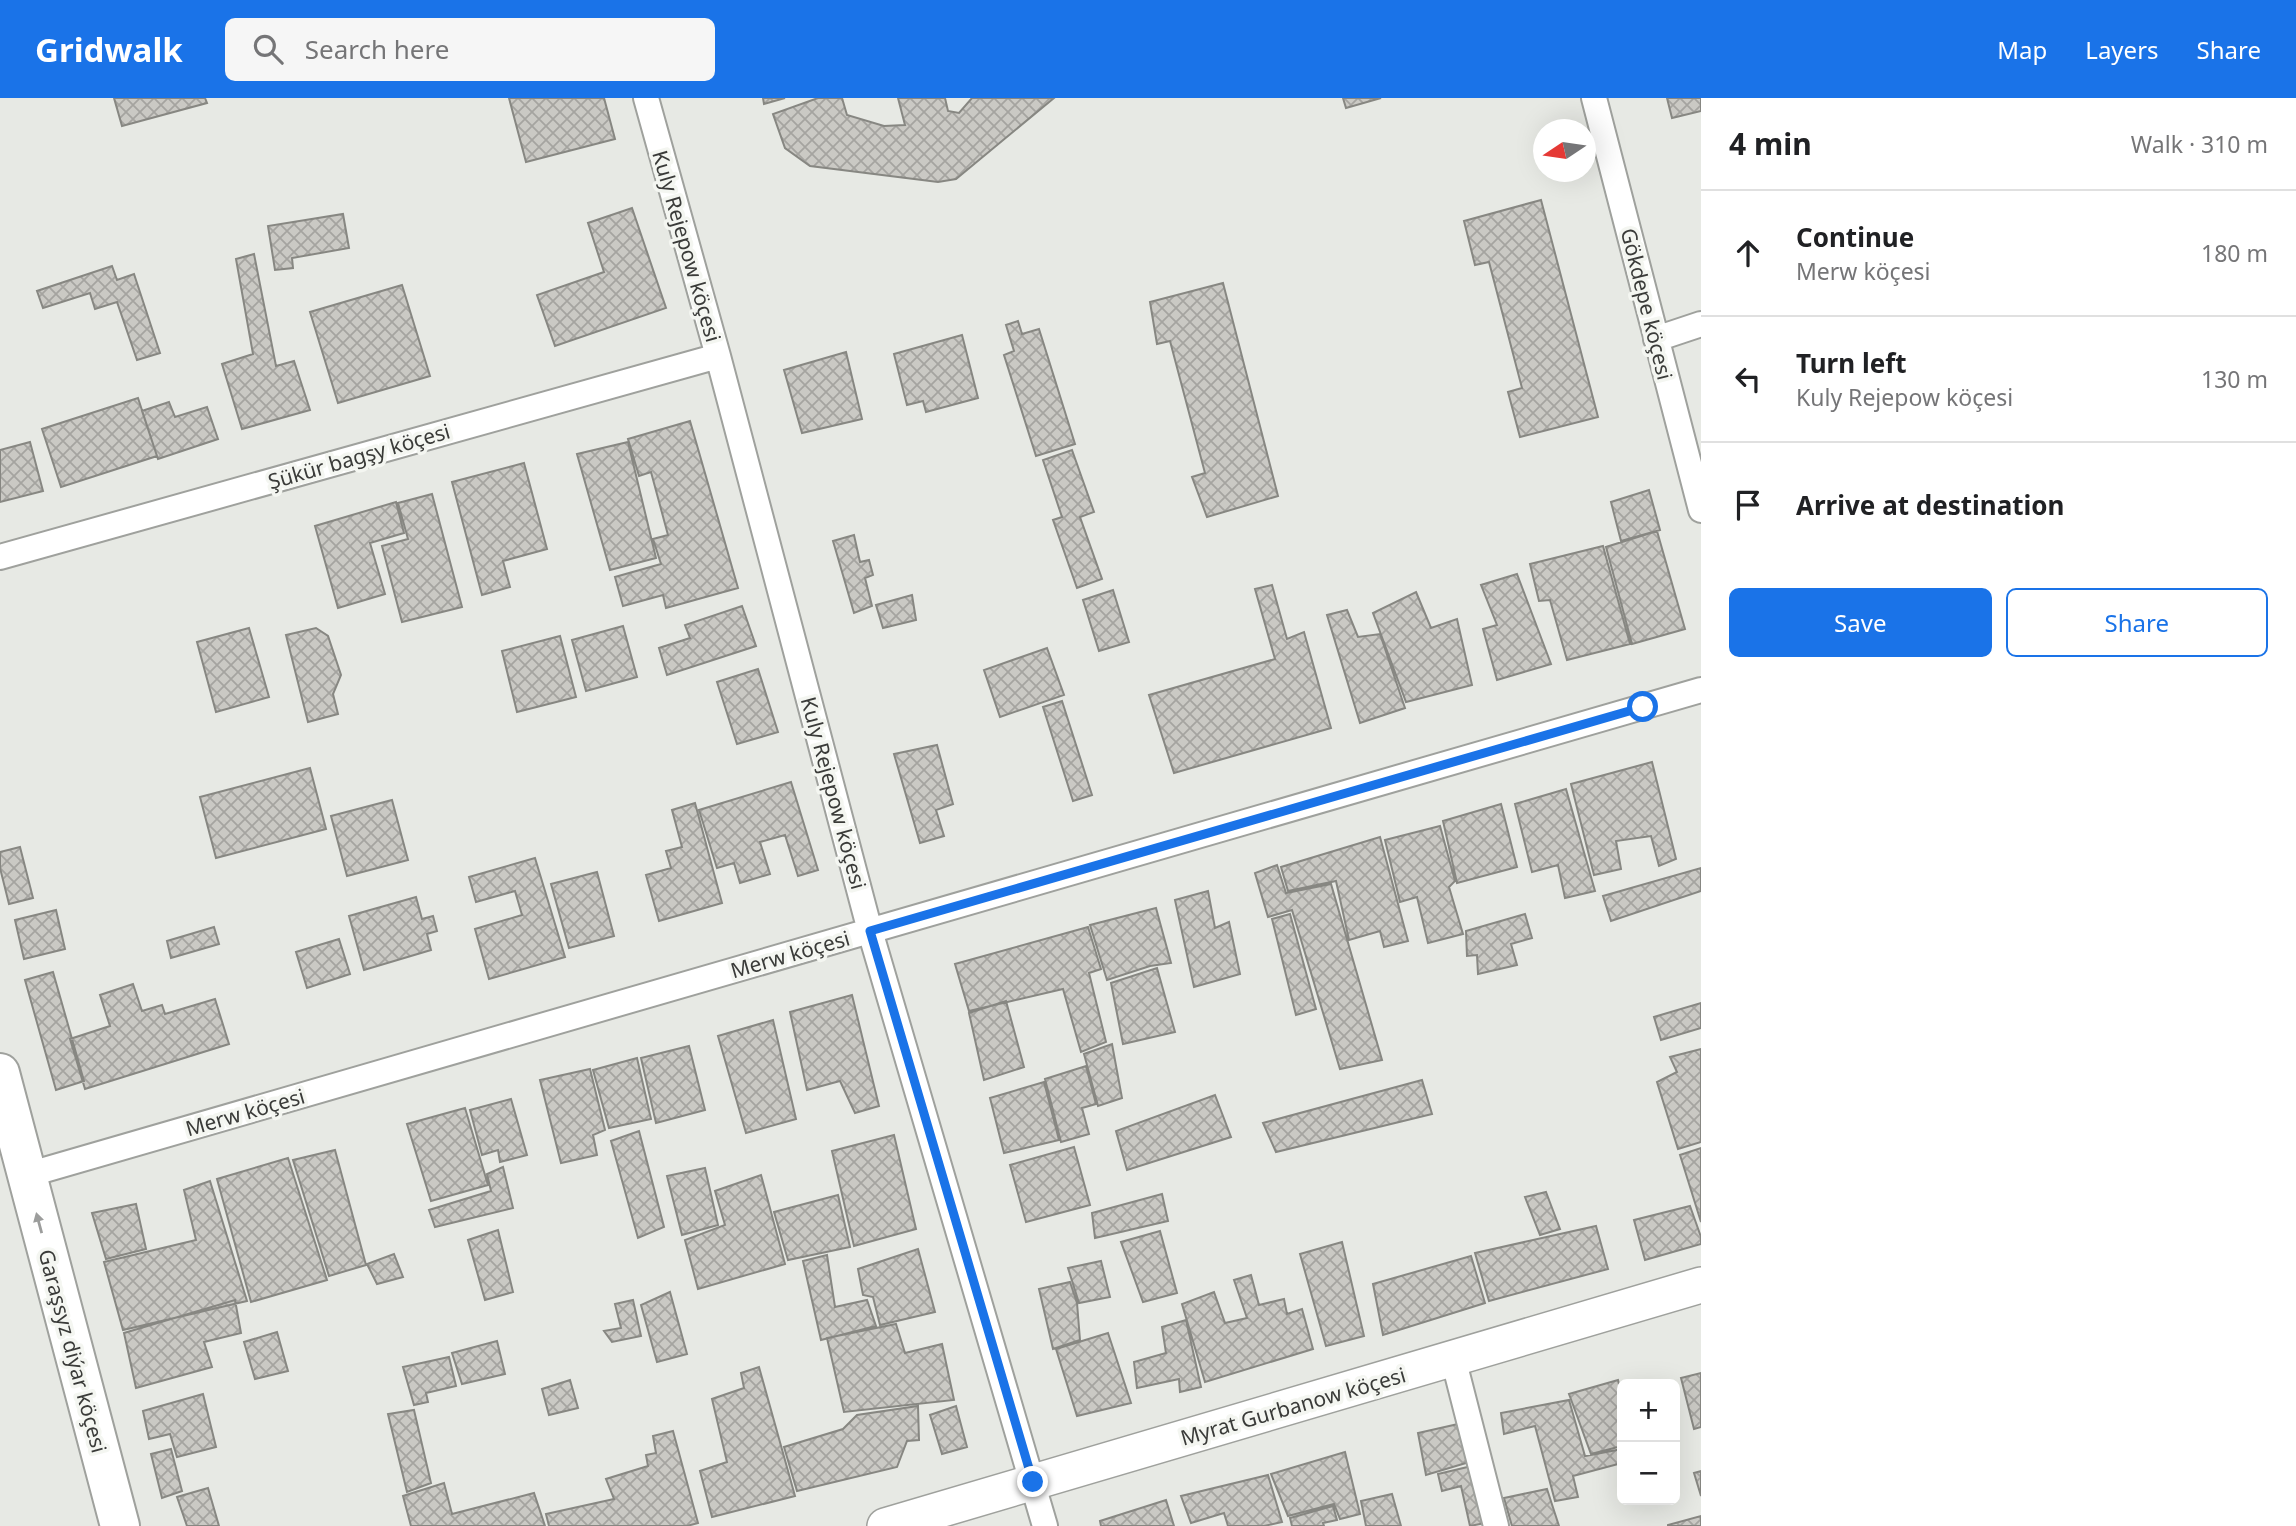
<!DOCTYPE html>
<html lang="en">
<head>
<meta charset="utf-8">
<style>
	:root { --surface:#fff; --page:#f6f6f6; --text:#202124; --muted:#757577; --line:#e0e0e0; --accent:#1a73e8 }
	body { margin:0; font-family:"Noto Sans",sans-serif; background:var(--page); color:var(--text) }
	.controls { position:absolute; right:21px; bottom:21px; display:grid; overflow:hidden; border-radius:10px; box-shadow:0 7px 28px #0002 }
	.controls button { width:63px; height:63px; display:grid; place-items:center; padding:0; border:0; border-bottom:2px solid var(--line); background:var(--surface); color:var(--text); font:35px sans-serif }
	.compass { position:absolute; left:1533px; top:21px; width:63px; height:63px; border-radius:50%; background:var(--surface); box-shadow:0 7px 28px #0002; rotate:257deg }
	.stop { position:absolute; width:21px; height:21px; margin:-16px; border:5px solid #1a73e8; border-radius:50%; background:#fff }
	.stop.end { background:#1a73e8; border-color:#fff; box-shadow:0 2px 7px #0008 }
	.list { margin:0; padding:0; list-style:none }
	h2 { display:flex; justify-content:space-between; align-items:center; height:91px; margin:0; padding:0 28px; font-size:30px }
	h2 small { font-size:23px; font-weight:400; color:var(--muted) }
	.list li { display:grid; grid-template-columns:46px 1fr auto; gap:21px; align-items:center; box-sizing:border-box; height:126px; padding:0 28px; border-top:2px solid var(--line) }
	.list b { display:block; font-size:26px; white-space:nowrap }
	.list p { margin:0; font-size:23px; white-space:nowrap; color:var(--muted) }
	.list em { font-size:23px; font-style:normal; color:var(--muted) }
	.actions { display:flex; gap:14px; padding:21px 28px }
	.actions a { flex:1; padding:16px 0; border:2px solid var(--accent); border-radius:10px; text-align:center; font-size:24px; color:var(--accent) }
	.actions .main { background:var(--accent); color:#fff }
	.icon { flex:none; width:38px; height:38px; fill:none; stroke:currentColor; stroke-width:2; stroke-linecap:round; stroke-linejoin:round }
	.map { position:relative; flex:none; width:1701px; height:1428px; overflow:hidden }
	header { display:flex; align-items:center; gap:42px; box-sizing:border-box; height:98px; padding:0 35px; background:var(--accent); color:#fff }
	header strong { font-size:33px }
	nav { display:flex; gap:38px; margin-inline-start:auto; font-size:24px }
	.search { width:490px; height:63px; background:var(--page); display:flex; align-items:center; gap:18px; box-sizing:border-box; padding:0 24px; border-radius:10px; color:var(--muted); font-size:26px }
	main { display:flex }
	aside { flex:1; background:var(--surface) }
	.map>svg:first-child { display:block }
	.building { fill:url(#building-cross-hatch); stroke:#878782; stroke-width:2 }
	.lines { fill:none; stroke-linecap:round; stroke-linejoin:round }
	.street-casing { stroke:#9fa19d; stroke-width:28 }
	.secondary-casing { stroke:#9fa19d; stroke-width:38 }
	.primary-casing { stroke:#9fa19d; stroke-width:42 }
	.street { stroke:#fff; stroke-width:24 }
	.secondary { stroke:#fff; stroke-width:35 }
	.primary { stroke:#fff; stroke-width:38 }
	.oneway { fill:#9c9d9c }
	.route { stroke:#1a73e8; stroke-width:9 }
	.labels { text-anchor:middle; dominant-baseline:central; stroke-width:7; stroke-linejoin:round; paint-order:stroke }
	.street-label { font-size:21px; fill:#3a3b39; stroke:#f4f6f1 }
</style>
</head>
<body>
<header>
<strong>Gridwalk</strong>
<div class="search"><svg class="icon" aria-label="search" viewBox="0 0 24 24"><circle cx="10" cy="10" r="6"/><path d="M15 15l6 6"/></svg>Search here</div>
<nav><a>Map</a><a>Layers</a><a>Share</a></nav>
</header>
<main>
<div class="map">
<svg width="1701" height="1428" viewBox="0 0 1701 1428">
	<defs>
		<pattern id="building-cross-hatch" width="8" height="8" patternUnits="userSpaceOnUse" patternTransform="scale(1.75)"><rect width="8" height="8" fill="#cac9c4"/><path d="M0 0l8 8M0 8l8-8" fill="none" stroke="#a5a4a0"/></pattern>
	</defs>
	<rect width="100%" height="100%" fill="#e7e9e4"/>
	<path class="building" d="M114 0H205L207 5 122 28Z
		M509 0H604L615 41 526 64Z
		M763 0H785L764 6Z
		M818 0H842L847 17 884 28 905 27 898 0H945L948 13 959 15 972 0H1054L956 81 938 84 810 68 785 50 773 16Z
		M1343 0H1381L1346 10Z
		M1667 0H1701V13L1672 20Z
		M1541 102 1598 319 1520 339 1508 294 1522 290 1489 164 1475 167 1464 123Z
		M632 110 666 210 555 248 537 197 604 174 588 125Z
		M343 116 349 150 292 160 293 170 275 172 268 128Z
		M254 156 276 268 294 263 310 312 242 331 222 266 253 256 236 161Z
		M112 168 117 182 134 176 160 255 137 262 117 204 95 211 90 195 43 210 37 193Z
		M1223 185 1278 398 1207 419 1192 379 1205 375 1170 243 1157 246 1150 204Z
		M402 187 430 278 338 305 310 214Z
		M1018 223 1022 236 1039 231 1075 346 1036 358 1004 257 1014 253 1006 227Z
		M962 237 978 300 926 314 923 303 907 307 894 256Z
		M846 254 862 321 802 335 784 272Z
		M138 300 157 358 61 389 42 331Z
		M169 304 175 319 207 309 218 341 158 361 142 313Z
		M690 323 738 490 666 510 663 497 623 508 615 479 661 466 653 441 668 437 651 374 639 378 628 341Z
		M30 344 43 393 0 404V352Z
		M628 344 656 460 610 472 577 356Z
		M1072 352 1094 414 1080 419 1102 481 1077 490 1053 422 1062 419 1043 362Z
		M524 365 547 451 503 463 510 489 482 497 452 384Z
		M1649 392 1660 432 1621 443 1611 404Z
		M432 396 462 509 402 524 382 448 408 441 398 405Z
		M396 404 404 435 370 445 385 496 338 510 315 428Z
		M1657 433 1685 531 1632 546 1606 449Z
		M854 437 860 464 869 462 873 477 865 480 872 508 854 515 833 443Z
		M1603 448 1630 546 1567 562 1550 502 1539 503 1530 466Z
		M1517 476 1551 566 1497 582 1483 531 1497 527 1481 487Z
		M1272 487 1287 541 1304 534 1331 630 1174 675 1149 597 1275 561 1255 491Z
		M1113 492 1129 544 1099 553 1083 502Z
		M1416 494 1431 530 1457 521 1472 587 1406 604 1373 515Z
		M912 497 916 522 883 530 876 507Z
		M742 508 756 548 667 577 659 550 690 540 685 527Z
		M1347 512 1358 539 1380 536 1405 610 1360 625 1327 517Z
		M623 528 637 579 586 593 572 542Z
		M249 530 269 599 216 614 197 544Z
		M316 530 328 538 341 577 333 596 338 616 308 624 286 537Z
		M560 538 576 599 517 614 502 553Z
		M1047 550 1064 597 1000 619 984 572Z
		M758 571 778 634 737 646 717 584Z
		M1062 603 1092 697 1073 703 1043 609Z
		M937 647 953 706 936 712 944 738 920 745 894 656Z
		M1652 664 1676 761 1659 768 1651 738 1616 743 1621 771 1594 777 1571 686Z
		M310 670 326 731 216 760 200 699Z
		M791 684 818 772 798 778 785 737 760 744 770 776 740 785 734 765 717 770 699 712Z
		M1566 691 1595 793 1565 800 1558 767 1532 774 1515 706Z
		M392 702 408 762 347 778 331 718Z
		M695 705 722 805 659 823 646 777 671 770 666 753 682 749 672 712Z
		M1501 706 1517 769 1457 785 1443 723Z
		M1440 728 1455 783 1449 789 1463 836 1428 845 1417 799 1400 804 1385 742Z
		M1380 739 1408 843 1384 849 1380 833 1349 842 1336 783 1288 793 1281 769Z
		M20 749 33 800 9 806 0 770V754Z
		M535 760 565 859 489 881 475 831 522 817 515 793 476 804 469 779Z
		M1277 767 1286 795 1331 786 1382 962 1340 971 1292 812 1268 819 1255 775Z
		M1701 770V793L1611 823 1603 798Z
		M597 774 614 838 569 850 551 786Z
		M1208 793 1215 830 1229 824 1240 876 1194 889 1175 802Z
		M416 799 422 821 433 818 437 833 427 836 431 852 364 872 349 818Z
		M1156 810 1171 865 1150 868 1107 882 1090 827Z
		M56 812 65 851 24 861 15 822Z
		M1290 816 1316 911 1296 917 1272 821Z
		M1525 816 1532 840 1511 846 1517 867 1478 876 1477 857 1467 858 1466 833Z
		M214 829 219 846 171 860 167 843Z
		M1088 829 1101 871 1089 875 1106 944 1081 954 1063 891 969 913 955 866Z
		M339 841 350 876 307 890 296 854Z
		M1157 870 1175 934 1123 946 1111 885Z
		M53 874 84 983 56 992 25 882Z
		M133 886 142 913 162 907 165 916 215 901 229 946 85 991 70 941 110 928 100 897Z
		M852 897 879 1008 855 1015 840 983 807 992 790 914Z
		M1006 903 1024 969 984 982 969 915Z
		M1701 905V930L1661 942 1654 919Z
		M773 922 796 1021 746 1035 718 938Z
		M1112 946 1122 1000 1098 1008 1084 956Z
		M689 948 705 1012 656 1025 641 960Z
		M1701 951V1044L1678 1051 1657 984 1677 974 1670 959Z
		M637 960 651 1021 609 1030 593 972Z
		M1086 968 1096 1006 1082 1010 1089 1036 1061 1044 1045 981Z
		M590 971 605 1032 593 1037 597 1057 561 1065 540 982Z
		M1422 982 1432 1016 1276 1054 1263 1025Z
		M1044 984 1059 1042 1004 1055 990 1000Z
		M1215 997 1231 1039 1127 1072 1116 1033Z
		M511 1001 527 1057 500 1064 498 1052 482 1057 470 1012Z
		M465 1010 488 1087 431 1103 407 1026Z
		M639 1033 664 1129 638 1140 611 1043Z
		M894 1037 916 1131 854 1148 832 1053Z
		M1074 1049 1090 1107 1026 1124 1010 1067Z
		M1701 1050V1124L1680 1057Z
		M335 1052 366 1167 329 1178 293 1062Z
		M288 1060 327 1182 251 1204 217 1081Z
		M503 1069 513 1110 435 1129 429 1112 491 1093 487 1076Z
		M705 1070 718 1127 682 1137 667 1078Z
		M761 1077 785 1166 698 1191 685 1142 725 1127 715 1093Z
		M210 1083 247 1203 123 1232 104 1164 196 1142 184 1092Z
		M1546 1094 1560 1131 1540 1137 1525 1099Z
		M1162 1096 1168 1123 1095 1140 1092 1115Z
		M838 1097 850 1149 788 1162 774 1114Z
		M136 1106 146 1151 106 1161 92 1115Z
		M1690 1108 1701 1139V1146L1645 1162 1634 1122Z
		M1596 1128 1608 1171 1489 1203 1475 1155Z
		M498 1132 513 1194 485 1202 468 1142Z
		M1160 1133 1177 1195 1143 1204 1121 1144Z
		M1342 1144 1364 1238 1326 1248 1300 1156Z
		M918 1151 935 1214 880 1227 873 1199 863 1197 858 1171Z
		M394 1156 403 1179 377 1186 367 1166Z
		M827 1157 835 1209 867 1202 876 1228 821 1242 803 1163Z
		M1471 1158 1485 1205 1383 1237 1373 1186Z
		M1101 1163 1110 1199 1079 1205 1068 1170Z
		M1251 1177 1259 1207 1284 1201 1287 1216 1302 1211 1313 1251 1205 1284 1182 1206 1214 1194 1225 1225 1247 1220 1234 1182Z
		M1070 1184 1077 1205 1080 1242 1053 1251 1039 1191Z
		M670 1194 687 1256 657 1264 641 1207Z
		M235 1202 241 1235 204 1244 212 1269 136 1290 124 1235Z
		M633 1202 641 1238 612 1244 604 1233 621 1230 615 1206Z
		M1186 1222 1201 1289 1180 1294 1179 1281 1137 1290 1134 1264 1166 1255 1162 1229Z
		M896 1226 905 1255 942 1246 954 1302 844 1314 827 1240Z
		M277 1234 288 1273 255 1281 244 1244Z
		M1108 1235 1131 1305 1077 1318 1056 1251Z
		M497 1243 505 1276 462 1286 452 1255Z
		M449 1259 456 1288 426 1295 428 1304 414 1307 403 1269Z
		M759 1269 795 1398 712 1419 700 1373 727 1364 712 1301 744 1290 741 1275Z
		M1701 1275V1329L1694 1331 1681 1280Z
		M570 1282 578 1310 549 1317 542 1291Z
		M1618 1282 1622 1299V1348L1591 1356 1569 1296Z
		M203 1296 216 1349 177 1359 170 1336 149 1341 143 1313Z
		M1569 1302 1585 1358 1622 1351V1365L1573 1378 1578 1399 1555 1403 1535 1328 1504 1336 1501 1315Z
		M918 1308 919 1342 907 1343 897 1369 797 1393 784 1349 843 1331 857 1317Z
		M956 1308 967 1349 942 1356 930 1317Z
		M414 1312 431 1385 407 1394 388 1316Z
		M1467 1324 1476 1362 1426 1377 1418 1335Z
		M673 1333 698 1425 687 1428H549L546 1416 614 1401 606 1381 648 1368 646 1357 656 1355 653 1338Z
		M171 1351 182 1393 162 1400 151 1356Z
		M1345 1354 1360 1416 1340 1421 1334 1406 1288 1418 1271 1376Z
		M1476 1367 1490 1424 1470 1428 1461 1388 1442 1393 1438 1376Z
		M1701 1373V1398L1694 1375Z
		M1268 1377 1282 1424 1264 1428H1228L1224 1415 1191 1425 1181 1398Z
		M444 1385 452 1416 534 1395 545 1428H411L403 1398Z
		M208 1390 219 1428H187L177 1399Z
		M1547 1391 1559 1428H1512L1504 1400Z
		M1392 1396 1401 1428H1366L1361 1403Z
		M1166 1402 1174 1428H1101L1100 1423Z
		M1333 1408 1337 1422 1323 1425 1324 1428H1292L1290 1420Z
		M1701 1418V1428H1668V1427Z"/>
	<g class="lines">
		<defs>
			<path id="street" d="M646 0 718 258 870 833 1045 1428
				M1594 0 1701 412
				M1656 241 1701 226
				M0 459 718 258
				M27 1077 1701 592
				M1453 1260 1496 1428"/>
			<path id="secondary" d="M885 1428 1701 1187"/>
			<path id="primary" d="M0 975 120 1428"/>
		</defs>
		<use href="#street" class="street-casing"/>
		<use href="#secondary" class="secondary-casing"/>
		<use href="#primary" class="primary-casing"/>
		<use href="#street" class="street"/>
		<use href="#secondary" class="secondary"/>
		<use href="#primary" class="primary"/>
	</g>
	<defs><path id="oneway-solid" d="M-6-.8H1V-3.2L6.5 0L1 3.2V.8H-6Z" transform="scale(1.75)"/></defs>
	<use class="oneway" href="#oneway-solid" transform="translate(39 1125) rotate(-105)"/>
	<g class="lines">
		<path class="route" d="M1033 1384 870 833 1643 609"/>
	</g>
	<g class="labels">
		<g class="street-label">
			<text transform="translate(687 148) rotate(74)">Kuly Rejepow köçesi</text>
			<text transform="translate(1647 206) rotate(76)">Gökdepe köçesi</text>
			<text transform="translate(359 358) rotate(-16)">Şükür bagşy köçesi</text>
			<text transform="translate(834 695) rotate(75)">Kuly Rejepow köçesi</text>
			<text transform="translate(790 856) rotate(-16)">Merw köçesi</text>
			<text transform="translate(245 1014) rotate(-16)">Merw köçesi</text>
			<text transform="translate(73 1253) rotate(75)">Garaşsyz diýar köçesi</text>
			<text transform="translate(1293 1308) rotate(-16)">Myrat Gurbanow köçesi</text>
		</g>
	</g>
</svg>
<div class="controls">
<button>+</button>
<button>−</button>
</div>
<svg class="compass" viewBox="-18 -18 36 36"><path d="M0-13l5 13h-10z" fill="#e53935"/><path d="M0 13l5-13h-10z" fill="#757577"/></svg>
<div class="stop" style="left:1643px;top:609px"></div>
<div class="stop end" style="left:1033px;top:1384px"></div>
</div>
<aside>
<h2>4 min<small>Walk · 310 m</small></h2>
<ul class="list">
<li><svg class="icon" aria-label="ahead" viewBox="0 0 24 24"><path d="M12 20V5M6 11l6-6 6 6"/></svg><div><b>Continue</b><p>Merw köçesi</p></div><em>180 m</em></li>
<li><svg class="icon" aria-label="left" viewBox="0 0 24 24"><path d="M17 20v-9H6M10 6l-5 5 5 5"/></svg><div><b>Turn left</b><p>Kuly Rejepow köçesi</p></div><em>130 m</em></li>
<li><svg class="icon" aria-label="arrive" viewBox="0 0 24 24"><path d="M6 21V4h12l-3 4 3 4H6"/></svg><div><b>Arrive at destination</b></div></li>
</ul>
<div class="actions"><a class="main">Save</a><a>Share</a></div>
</aside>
</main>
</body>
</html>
